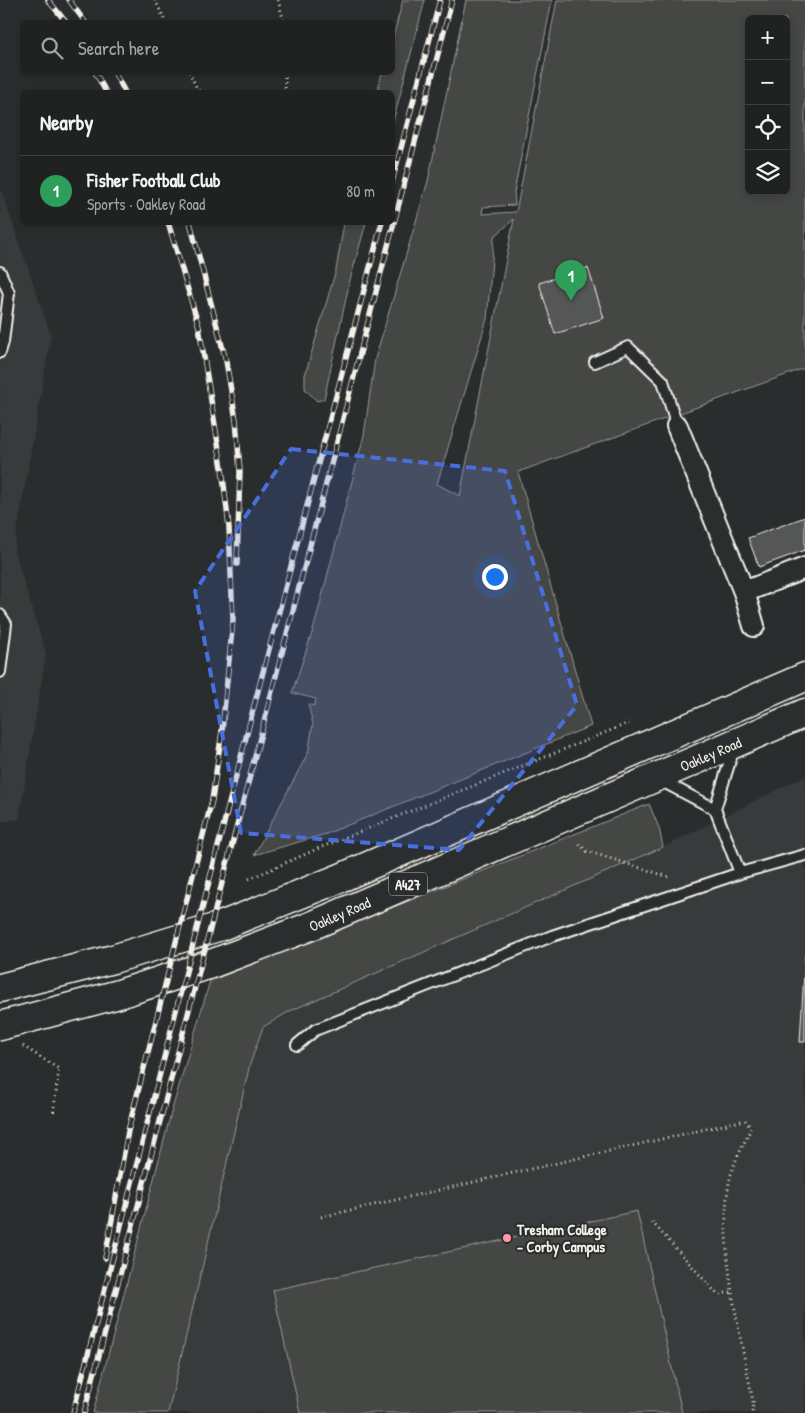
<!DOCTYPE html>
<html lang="en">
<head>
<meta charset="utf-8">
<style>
	:root { --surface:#202222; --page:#282a2a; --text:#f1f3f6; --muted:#a2a4a5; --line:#3d3f40; --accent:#ff9aa2 }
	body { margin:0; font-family:"Patrick Hand",sans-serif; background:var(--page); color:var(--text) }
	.controls { position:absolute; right:15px; top:15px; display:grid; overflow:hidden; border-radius:8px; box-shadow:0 2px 8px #0003 }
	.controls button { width:45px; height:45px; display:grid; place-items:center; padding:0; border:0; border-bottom:1px solid var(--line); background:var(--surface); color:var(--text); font:25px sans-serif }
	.you { position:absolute; left:494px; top:576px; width:18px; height:18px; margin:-12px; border:4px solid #fff; border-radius:50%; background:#1a73e8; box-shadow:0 0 0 8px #1a73e833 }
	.badge { display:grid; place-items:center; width:32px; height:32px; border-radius:50%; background:var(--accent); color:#fff; font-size:16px; font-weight:700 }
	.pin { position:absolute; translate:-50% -41px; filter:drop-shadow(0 1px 2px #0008) }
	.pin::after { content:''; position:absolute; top:26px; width:18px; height:15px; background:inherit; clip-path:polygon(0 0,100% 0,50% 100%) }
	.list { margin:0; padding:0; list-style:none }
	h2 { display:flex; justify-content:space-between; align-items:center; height:65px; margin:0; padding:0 20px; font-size:21px }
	h2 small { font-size:16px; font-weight:400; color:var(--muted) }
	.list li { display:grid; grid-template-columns:32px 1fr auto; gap:15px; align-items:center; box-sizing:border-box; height:70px; padding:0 20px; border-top:1px solid var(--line) }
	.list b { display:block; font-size:19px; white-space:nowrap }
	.list p { margin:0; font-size:16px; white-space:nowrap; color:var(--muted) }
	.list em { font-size:16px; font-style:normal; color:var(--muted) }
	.icon { flex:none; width:28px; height:28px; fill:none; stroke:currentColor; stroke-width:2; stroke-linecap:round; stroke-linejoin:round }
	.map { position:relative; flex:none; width:805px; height:1413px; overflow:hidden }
	.search { position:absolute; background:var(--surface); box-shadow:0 2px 8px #0003; left:20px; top:20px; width:375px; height:55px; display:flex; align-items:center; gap:12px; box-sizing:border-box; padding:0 18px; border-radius:8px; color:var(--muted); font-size:19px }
	.panel { position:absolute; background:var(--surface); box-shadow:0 2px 8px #0003; left:20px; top:90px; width:375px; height:135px; border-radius:8px }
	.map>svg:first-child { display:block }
	.built { fill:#373a3a }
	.green { fill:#444645; stroke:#9c9c96; fill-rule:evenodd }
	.building { fill:#555756; stroke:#f4f1e8 }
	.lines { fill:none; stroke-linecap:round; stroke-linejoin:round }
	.lane-casing { stroke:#f4f1e8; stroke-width:14 }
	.street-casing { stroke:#f4f1e8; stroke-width:24 }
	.highway-casing { stroke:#f4f1e8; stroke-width:31 }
	.path { stroke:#f4f1e8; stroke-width:3; stroke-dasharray:1 4; stroke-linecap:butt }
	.lane { stroke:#2a2d2e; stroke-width:10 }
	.street { stroke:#2a2d2e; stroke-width:20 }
	.highway { stroke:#2a2d2e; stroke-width:28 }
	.rail-casing { stroke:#f4f1e8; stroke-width:5.5 }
	.rail { stroke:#2a2d2e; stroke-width:4; stroke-dasharray:11; stroke-linecap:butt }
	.marked { fill:#486fdb; fill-opacity:0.2; stroke:#486fdb; stroke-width:4; stroke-dasharray:10 6; stroke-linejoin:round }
	.poi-dot { fill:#ff9aa2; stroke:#2a2d2e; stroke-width:2 }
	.labels { text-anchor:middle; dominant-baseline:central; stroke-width:4; stroke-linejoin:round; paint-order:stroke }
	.shield { fill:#2a2d2e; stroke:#b7b6b0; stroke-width:1 }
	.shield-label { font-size:14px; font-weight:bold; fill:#f4f1e8 }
	.street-label { font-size:15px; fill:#f4f1e8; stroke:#2a2d2e }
	.poi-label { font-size:15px; font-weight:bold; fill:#f4f1e8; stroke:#2a2d2e; text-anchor:start }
</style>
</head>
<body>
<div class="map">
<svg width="805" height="1413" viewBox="0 0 805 1413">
	<rect width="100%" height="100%" fill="#2a2d2e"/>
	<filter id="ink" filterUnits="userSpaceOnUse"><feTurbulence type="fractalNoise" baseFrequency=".02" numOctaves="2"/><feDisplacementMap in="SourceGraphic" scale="10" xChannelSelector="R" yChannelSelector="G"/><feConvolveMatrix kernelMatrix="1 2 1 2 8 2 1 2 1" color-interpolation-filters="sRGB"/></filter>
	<g filter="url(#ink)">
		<path class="built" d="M0 187 51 335 14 549 46 654 19 819 0 822Z
			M805 776V1413H168L250 1064 263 1027 290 1011 663 847Z"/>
		<path class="green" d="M403 0H425L393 122 392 92H377L382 73 392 72 393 37Z
			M466 0H552L514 192 515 205 483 207 482 214 516 212 557 0H805V368L518 472 591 726 326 834 254 855 308 753 313 724 308 704 314 706 316 699 292 693 314 627 364 435 375 359 428 181ZM749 19H786V191H749ZM514 219 460 496 437 484 487 319 494 237Z
			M344 223H366L350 280 324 399 317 401 305 389V375L336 270Z
			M649 804 659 828 663 847 290 1011 263 1027 250 1064 168 1413H93L171 1113 210 981Z
			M637 1211 682 1413H300L273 1290Z"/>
		<path class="building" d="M588 268 604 318 555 334 539 283Z
			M805 517V550L759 567 748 538Z
			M805 955V1042H800Z"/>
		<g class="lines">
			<defs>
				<path id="lane" d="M0 272 9 293 3 342 0 352
					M595 362 628 347 663 381 677 426
					M0 615 6 624 0 672
					M660 780 715 809 740 873
					M715 809 734 748
					M297 1045 315 1030 552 936 740 873 805 855"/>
				<path id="street" d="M677 426 744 592 805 568
					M744 592 754 626"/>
				<g id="highway">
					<path d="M0 988 113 959 221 926 338 879 805 677"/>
					<path id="s1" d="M0 1026 119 994 211 964 311 926 805 713"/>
				</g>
			</defs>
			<use href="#lane" class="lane-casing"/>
			<use href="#street" class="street-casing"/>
			<use href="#highway" class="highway-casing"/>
			<path class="path" d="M155 0 166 22
				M278 0 284 22
				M189 72 199 92
				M285 72V92
				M579 844 587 851 672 878
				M249 879 317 849 629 723
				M23 1046 59 1069 53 1115
				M321 1217 745 1120 751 1128C744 1144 734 1161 730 1178 716 1244 741 1335 753 1402L752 1413
				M652 1222 717 1294 734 1292"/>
			<use href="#lane" class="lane"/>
			<use href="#street" class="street"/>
			<use href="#highway" class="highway"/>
			<defs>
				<path id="rail" d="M48 0 66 22
					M69 0 85 22
					M95 72 106 92
					M114 72 125 92
					M392 182 440 0
					M190 222 226 361 236 420 240 471 237 564
					M105 1258 128 1131 212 800 222 731 233 620 229 527 222 468 199 327 168 222
					M73 1413 254 706 382 222
					M84 1413 452 0"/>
			</defs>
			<use href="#rail" class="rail-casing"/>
			<use href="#rail" class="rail"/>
		</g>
	</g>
	<path class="marked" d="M291 449 505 471 577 705 459 850 241 833 195 591Z"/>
	<circle class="poi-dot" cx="507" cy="1238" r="5"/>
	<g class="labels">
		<rect class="shield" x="389" y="872.5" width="38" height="23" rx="4"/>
		<g class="shield-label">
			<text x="408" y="884">A427</text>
		</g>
		<g class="street-label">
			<text stroke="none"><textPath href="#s1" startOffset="762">Oakley Road</textPath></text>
			<text stroke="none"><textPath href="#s1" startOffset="358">Oakley Road</textPath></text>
		</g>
		<g class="poi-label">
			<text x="517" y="1229">Tresham College<tspan x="517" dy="17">- Corby Campus</tspan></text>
		</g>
	</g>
</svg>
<div class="controls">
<button>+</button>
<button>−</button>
<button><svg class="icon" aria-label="locate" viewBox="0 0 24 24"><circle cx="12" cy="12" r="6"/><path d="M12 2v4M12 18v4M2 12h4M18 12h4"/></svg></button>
<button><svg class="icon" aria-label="layers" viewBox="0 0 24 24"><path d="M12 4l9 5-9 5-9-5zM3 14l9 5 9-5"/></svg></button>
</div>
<div class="you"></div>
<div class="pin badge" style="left:571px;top:301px;background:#2e9e5b">1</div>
<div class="search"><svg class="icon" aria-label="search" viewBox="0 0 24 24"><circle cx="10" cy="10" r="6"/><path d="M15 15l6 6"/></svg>Search here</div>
<section class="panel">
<h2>Nearby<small></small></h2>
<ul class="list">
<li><span class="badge" style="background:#2e9e5b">1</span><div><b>Fisher Football Club</b><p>Sports · Oakley Road</p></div><em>80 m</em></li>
</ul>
</section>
</div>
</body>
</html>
